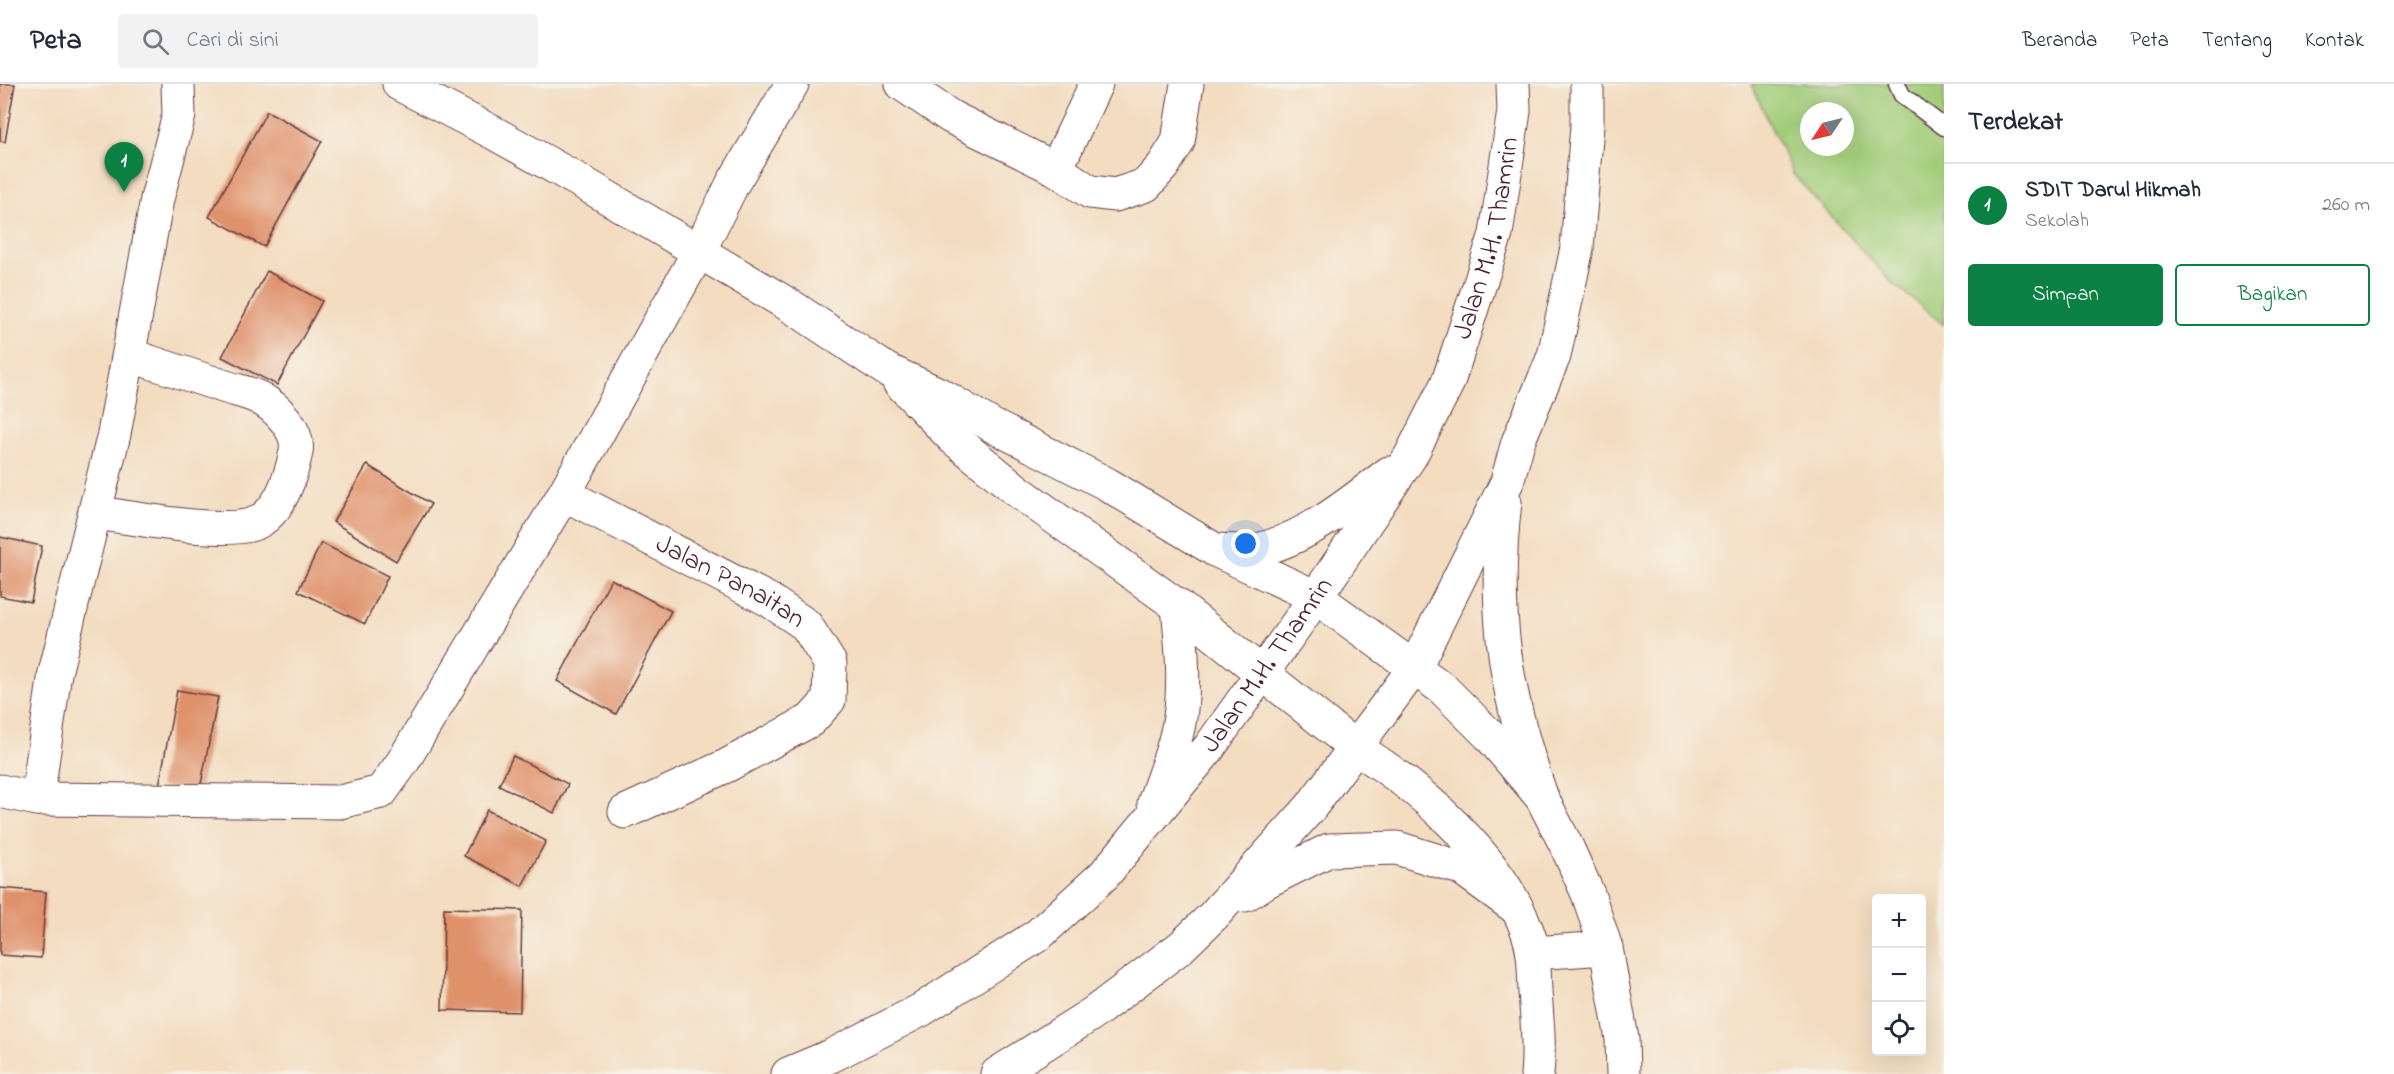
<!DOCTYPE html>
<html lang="id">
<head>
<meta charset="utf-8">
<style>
	:root { --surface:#fff; --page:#f2f2f3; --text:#1f2937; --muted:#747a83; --line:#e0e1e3; --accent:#0b8043 }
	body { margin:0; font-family:"Indie Flower",sans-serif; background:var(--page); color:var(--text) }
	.controls { position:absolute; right:18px; bottom:18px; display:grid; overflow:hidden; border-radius:6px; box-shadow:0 6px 24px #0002 }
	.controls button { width:54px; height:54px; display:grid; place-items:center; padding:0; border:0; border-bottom:2px solid var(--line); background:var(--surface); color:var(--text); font:30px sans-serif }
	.compass { position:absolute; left:1800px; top:18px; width:54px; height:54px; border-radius:50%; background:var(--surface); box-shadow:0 6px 24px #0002; rotate:235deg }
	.you { position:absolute; left:1246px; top:460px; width:21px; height:21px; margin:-15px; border:4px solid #fff; border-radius:50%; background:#1a73e8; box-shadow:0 0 0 9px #1a73e833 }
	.badge { display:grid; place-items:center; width:39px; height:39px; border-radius:50%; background:var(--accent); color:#fff; font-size:20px; font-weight:700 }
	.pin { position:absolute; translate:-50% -50px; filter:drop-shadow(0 2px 3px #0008) }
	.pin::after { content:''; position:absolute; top:32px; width:21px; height:18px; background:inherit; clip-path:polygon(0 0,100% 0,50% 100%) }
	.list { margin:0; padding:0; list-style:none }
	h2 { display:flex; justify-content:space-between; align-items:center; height:78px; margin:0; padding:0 24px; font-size:26px }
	h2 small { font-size:20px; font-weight:400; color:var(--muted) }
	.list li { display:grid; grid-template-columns:39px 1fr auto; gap:18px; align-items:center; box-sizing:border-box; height:84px; padding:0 24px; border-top:2px solid var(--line) }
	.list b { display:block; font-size:22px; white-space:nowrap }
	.list p { margin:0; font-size:20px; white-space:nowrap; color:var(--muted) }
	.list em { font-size:20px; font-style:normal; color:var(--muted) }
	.actions { display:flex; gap:12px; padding:18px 24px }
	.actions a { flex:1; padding:14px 0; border:2px solid var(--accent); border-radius:6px; text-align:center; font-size:21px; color:var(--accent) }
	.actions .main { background:var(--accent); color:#fff }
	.icon { flex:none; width:33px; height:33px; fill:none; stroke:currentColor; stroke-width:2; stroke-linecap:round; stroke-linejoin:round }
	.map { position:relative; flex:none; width:1944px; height:990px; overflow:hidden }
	header { display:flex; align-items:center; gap:36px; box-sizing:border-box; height:84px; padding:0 30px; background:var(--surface); border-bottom:2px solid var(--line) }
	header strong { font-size:28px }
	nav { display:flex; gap:33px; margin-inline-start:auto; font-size:21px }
	.search { width:420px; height:54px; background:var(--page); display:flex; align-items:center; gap:15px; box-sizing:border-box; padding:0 21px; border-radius:6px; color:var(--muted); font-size:22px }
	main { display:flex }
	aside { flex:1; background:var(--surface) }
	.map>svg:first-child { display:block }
	.grass { fill:#a2cd7a; stroke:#767652; stroke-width:1.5; fill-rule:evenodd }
	.building { fill:#df916a }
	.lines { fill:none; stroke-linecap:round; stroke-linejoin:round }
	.lane-casing { stroke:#633b41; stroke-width:19 }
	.street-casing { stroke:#633b41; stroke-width:35 }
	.primary-casing { stroke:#633b41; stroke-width:35 }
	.lane { stroke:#fff; stroke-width:16 }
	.street { stroke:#fff; stroke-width:33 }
	.primary { stroke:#fff; stroke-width:33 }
	.labels { text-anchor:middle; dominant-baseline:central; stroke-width:5; stroke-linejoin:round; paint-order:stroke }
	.street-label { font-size:27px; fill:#4a1f2b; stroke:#f7f3e8 }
</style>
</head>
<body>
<header>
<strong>Peta</strong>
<div class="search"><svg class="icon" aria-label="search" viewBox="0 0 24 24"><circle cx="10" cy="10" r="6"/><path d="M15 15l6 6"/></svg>Cari di sini</div>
<nav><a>Beranda</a><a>Peta</a><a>Tentang</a><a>Kontak</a></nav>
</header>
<main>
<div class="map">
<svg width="1944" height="990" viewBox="0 0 1944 990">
	<rect width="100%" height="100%" fill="#f7f3e8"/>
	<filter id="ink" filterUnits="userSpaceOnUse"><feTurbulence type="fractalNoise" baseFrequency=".0167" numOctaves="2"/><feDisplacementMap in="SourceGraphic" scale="12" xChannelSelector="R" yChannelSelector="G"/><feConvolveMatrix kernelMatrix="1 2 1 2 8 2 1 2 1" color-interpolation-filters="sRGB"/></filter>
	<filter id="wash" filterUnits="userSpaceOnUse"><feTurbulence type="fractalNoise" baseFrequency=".008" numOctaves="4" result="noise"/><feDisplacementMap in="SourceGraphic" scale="24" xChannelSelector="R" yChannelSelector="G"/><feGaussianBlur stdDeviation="1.35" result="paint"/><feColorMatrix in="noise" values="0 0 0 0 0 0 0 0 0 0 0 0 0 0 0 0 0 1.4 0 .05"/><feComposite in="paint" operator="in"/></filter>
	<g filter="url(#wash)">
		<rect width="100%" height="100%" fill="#f3dcbf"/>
		<path class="grass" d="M1751 0H1944V241L1890 197 1793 90ZM1809 27H1845V63H1809Z"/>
		<g id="blocks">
			<path class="building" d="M0 0H15L5 58 0 57Z
				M267 27 322 57 264 163 209 133Z
				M267 187 322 217 277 301 222 273Z
				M367 381 431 420 396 477 333 438Z
				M0 453 42 462 31 518 0 512Z
				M321 459 388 492 365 540 298 507Z
				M611 495 671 527 616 630 557 597Z
				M177 606 218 613 199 710 159 702Z
				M513 672 568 700 554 729 499 701Z
				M487 726 546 757 522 802 464 772Z
				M0 804 46 808 41 874 0 871Z
				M444 824 522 826 520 928 442 926Z"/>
		</g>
	</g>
	<g filter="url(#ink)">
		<use href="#blocks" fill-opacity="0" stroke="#633b41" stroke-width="1.5"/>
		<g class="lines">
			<defs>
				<path id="lane" d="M1897 0 1902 11 1944 43"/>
				<g id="street">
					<path d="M399 0 494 49 585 100 794 224 887 286 941 311 993 342 1107 400 1215 466 1316 513 1442 604 1489 651 1542 714 1566 761 1588 810 1606 864 1622 955 1623 990"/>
					<path d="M902 0 951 33 1056 85 1090 108 1115 111 1146 101 1163 82 1178 58 1187 0"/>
					<path d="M1056 85 1096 0"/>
					<path d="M899 298 953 354 1019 408 1178 522 1356 664C1422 705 1501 774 1528 849 1535 868 1534 888 1535 908 1537 935 1540 963 1537 990"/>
					<path id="s1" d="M564 410 769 516 806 541 830 579 829 616 811 636 726 682 625 728"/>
					<path d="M96 429C130 433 231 453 258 438 282 425 291 391 296 368 300 347 277 323 259 314 248 308 233 306 220 301 190 291 160 281 129 271"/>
					<path d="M0 707 37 715 340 718 381 708 402 679 564 410 699 167 733 99 792 0"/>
					<path d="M37 715 55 589 114 350 157 115 179 31 178 0"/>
					<path d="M1533 869 1606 864"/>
				</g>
				<g id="primary">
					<path d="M1505 418C1492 528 1505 611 1542 714"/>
					<path d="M1215 466C1229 466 1247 469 1261 465 1309 453 1351 418 1389 389"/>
					<path d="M1154 719C1164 689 1178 657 1181 625 1185 591 1181 556 1178 522"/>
					<path d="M1245 811 1267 797 1329 766 1397 764 1461 784 1516 824"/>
					<path id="s2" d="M788 990 831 972 921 926 1038 851 1104 791 1209 664 1316 513 1410 373 1448 298 1496 150 1514 27 1513 0"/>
					<path d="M997 990 1095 928 1181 863 1214 831 1310 724 1415 583 1507 398 1518 358 1554 272 1577 164 1587 42V0"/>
				</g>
			</defs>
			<use href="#lane" class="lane-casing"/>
			<use href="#street" class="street-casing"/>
			<use href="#primary" class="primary-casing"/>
			<use href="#lane" class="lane"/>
			<use href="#street" class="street"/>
			<use href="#primary" class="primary"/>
		</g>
	</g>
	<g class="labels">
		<g class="street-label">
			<text stroke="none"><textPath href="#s2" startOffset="1128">Jalan M.H. Thamrin</textPath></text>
			<text stroke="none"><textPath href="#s1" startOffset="188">Jalan Panaitan</textPath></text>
			<text stroke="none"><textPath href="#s2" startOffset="642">Jalan M.H. Thamrin</textPath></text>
		</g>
	</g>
</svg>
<div class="controls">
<button>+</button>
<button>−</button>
<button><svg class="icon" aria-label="locate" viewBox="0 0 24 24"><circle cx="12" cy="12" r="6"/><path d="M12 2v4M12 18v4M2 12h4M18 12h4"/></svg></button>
</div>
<svg class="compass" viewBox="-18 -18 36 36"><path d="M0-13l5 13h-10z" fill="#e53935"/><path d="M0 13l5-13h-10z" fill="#747a83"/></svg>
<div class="you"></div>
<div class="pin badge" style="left:124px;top:108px">1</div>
</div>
<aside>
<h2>Terdekat<small></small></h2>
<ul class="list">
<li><span class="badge">1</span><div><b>SDIT Darul Hikmah</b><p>Sekolah</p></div><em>260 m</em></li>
</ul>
<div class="actions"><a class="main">Simpan</a><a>Bagikan</a></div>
</aside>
</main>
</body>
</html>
